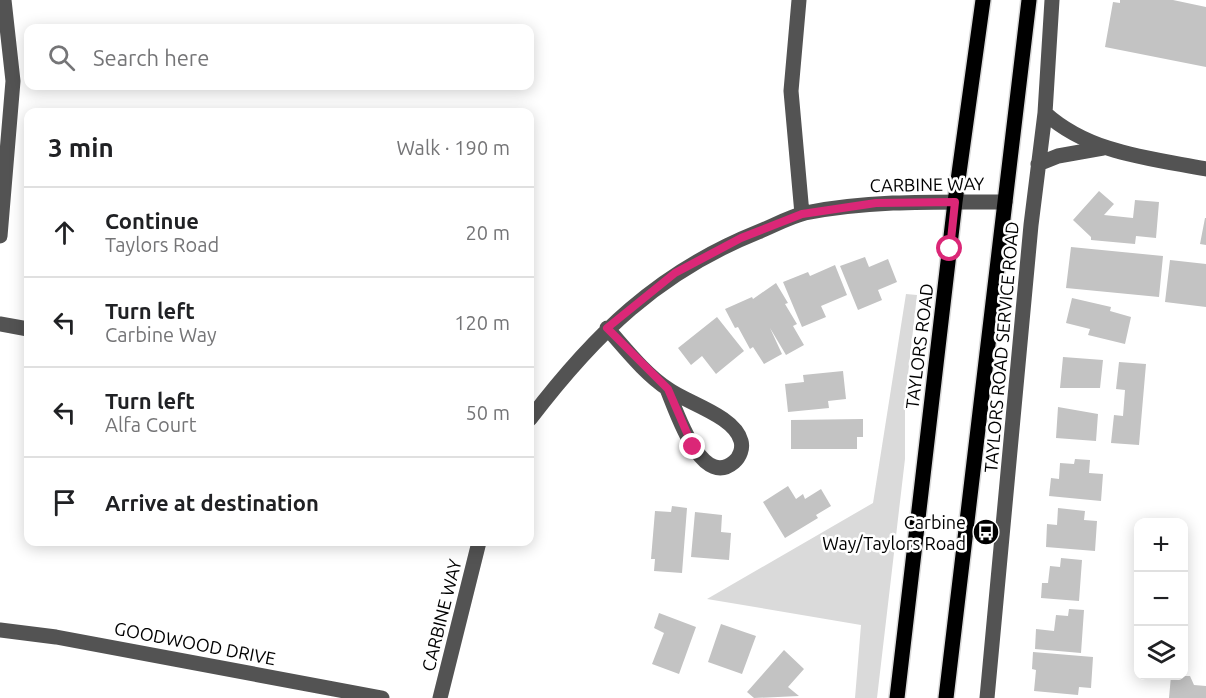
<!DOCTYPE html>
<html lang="en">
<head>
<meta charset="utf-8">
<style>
	:root { --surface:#fff; --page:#f2f2f2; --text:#202124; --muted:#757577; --line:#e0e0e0 }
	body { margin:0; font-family:Ubuntu,sans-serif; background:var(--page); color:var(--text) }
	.controls { position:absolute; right:18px; bottom:18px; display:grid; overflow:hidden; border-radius:12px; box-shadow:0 3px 15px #0003 }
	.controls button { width:54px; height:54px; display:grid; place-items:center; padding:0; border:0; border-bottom:2px solid var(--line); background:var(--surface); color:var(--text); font:30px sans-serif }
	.stop { position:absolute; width:18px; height:18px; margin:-14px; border:4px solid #db2777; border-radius:50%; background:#fff }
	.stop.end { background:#db2777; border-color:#fff; box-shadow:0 2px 6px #0008 }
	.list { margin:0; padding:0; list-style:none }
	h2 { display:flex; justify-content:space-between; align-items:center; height:78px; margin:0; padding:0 24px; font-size:26px }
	h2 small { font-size:20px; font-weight:400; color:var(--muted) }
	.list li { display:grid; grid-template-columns:39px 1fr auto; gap:18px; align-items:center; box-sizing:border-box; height:90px; padding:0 24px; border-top:2px solid var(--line) }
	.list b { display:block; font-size:22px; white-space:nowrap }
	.list p { margin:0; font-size:20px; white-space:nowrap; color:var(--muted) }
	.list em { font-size:20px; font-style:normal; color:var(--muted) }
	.icon { flex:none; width:33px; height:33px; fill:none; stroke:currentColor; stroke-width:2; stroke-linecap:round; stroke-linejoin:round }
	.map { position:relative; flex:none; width:1206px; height:698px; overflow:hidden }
	.search { position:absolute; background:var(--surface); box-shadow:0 3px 15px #0003; left:24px; top:24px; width:510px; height:66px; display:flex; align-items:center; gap:15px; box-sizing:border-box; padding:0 21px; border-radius:12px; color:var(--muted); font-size:22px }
	.panel { position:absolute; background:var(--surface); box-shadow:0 3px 15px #0003; left:24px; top:108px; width:510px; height:438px; border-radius:12px }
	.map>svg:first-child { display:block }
	.green { fill:#dadada }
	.building { fill:#c3c3c3 }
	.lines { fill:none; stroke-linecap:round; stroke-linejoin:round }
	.major-casing { stroke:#dbdbdb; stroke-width:18 }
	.minor { stroke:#535353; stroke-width:15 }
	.major { stroke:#000; stroke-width:15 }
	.route { stroke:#db2777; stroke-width:8 }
	.labels { text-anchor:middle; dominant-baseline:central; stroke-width:5; stroke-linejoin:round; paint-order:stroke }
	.street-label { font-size:18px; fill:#000; stroke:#fff }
	.poi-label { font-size:18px; fill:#000; stroke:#fff; text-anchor:end }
</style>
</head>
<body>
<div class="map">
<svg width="1206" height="698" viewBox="0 0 1206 698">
	<rect width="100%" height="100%" fill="#fff"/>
	<path class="green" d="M906 294 917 295 905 401V459L877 698H855L861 625 707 599 873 503Z"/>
	<path class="building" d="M1120 0H1173L1206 7V67L1105 47 1113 2 1120 3Z
		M1099 191 1114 204 1104 215 1133 218 1135 200 1159 202 1156 238 1136 236 1135 244 1091 240V237L1073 220Z
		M1205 218H1206V245L1200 244Z
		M1071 247 1163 256 1159 297 1066 288Z
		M865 257 869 267 888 259 897 282 878 290 882 300 858 310 840 266Z
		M1170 260 1206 264V307L1165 302Z
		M835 265 847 295 821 306 826 317 802 327 783 282 808 272 810 276Z
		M776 283 788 303 785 304 797 324 793 326 804 345 786 355 770 328 782 354 764 364 753 347 750 349 738 327 735 328 725 309 752 297 753 299Z
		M1072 298 1111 307 1110 311 1131 317 1125 344 1088 335 1090 329 1066 323Z
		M717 317 744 351 716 374 702 356 691 365 678 348Z
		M1063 357 1103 360 1100 388H1060Z
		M1119 362 1146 364 1139 445 1111 443 1114 415 1123 416 1125 390 1116 389Z
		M843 371 846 399 828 401 829 408 788 412 785 384 804 382 803 375Z
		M1058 407 1098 414 1096 441 1056 438Z
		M863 419V437H857V449H791V420Z
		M1075 459 1090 460 1089 473 1103 474 1101 501 1049 496 1051 478 1059 479 1060 463 1074 464Z
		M788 486 796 499 803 494 805 499 821 489 831 506 816 515 818 518 785 538 763 502Z
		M672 506 687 508 682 573 654 571 655 559H651L655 511 671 512Z
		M1058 508 1085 511 1084 520 1097 521 1095 551 1046 547 1047 524 1057 525Z
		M695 512 722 515 721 532 731 533 729 560 691 557Z
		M1061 558 1082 560 1079 601 1041 598 1042 583H1048L1050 566 1060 567Z
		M1069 609 1084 610 1081 653 1035 649 1036 629 1054 631 1056 615 1068 616Z
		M659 613 696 627 679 674 652 664 664 633 654 628Z
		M721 624 756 636 742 674 708 662Z
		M784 650 804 669 788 687 799 696 754 698 747 692Z
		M1033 652 1093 657 1091 688 1079 687 1078 695 1034 691 1036 670 1032 669Z
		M1171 676H1190L1194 685 1206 686V698H1169Z"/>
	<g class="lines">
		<defs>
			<path id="major" d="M897 698 955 202 983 0
				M946 698 1029 0"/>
		</defs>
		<use href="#major" class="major-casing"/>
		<path class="minor" d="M799 0 791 91 802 214
			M1045 113C1089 153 1149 158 1206 169
			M1038 164 1058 156 1103 148
			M0 236 13 81 4 0
			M0 324 28 329
			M607 328C625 348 645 374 668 389 687 403 735 416 741 441 743 448 740 457 734 462 701 490 676 410 667 389
			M530 419C594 335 658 272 758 232 773 226 789 217 805 213 871 200 938 202 1005 202
			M0 630 56 637 382 698
			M440 698 479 542
			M987 698 1031 225 1045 113 1052 0"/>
		<use href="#major" class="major"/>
	</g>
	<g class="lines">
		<path class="route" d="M693 447 668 389 607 328 675 273 741 238 802 214 876 203 955 202 950 249"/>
	</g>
	<defs>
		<symbol id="bus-disc" viewBox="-11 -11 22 22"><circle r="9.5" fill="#000" stroke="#fff"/><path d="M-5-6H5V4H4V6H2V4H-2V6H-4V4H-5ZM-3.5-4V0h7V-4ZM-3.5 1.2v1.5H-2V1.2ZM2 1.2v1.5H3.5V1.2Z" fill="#fff"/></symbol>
	</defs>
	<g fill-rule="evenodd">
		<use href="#bus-disc" x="971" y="517" width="30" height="30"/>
	</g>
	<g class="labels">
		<g class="street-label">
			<text transform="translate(927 184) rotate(-1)">CARBINE WAY</text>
			<text transform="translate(919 346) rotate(-83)">TAYLORS ROAD</text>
			<text transform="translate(1001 347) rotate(-85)">TAYLORS ROAD SERVICE ROAD</text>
			<text transform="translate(441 615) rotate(-76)">CARBINE WAY</text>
			<text transform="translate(195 643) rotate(11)">GOODWOOD DRIVE</text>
		</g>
		<g class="poi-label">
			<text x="966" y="522">Carbine<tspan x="966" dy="21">Way/Taylors Road</tspan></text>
		</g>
	</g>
</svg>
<div class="controls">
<button>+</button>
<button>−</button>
<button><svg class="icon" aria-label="layers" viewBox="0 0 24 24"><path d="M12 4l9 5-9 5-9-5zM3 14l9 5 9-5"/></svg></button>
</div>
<div class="stop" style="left:950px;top:249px"></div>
<div class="stop end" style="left:693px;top:447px"></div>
<div class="search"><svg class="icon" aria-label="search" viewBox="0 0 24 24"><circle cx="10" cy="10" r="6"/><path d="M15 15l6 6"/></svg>Search here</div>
<section class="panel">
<h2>3 min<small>Walk · 190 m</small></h2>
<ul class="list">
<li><svg class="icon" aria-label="ahead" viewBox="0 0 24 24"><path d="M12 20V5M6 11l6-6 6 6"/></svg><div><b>Continue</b><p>Taylors Road</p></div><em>20 m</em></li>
<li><svg class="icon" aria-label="left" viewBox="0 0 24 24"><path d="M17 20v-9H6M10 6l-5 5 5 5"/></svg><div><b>Turn left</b><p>Carbine Way</p></div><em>120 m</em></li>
<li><svg class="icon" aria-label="left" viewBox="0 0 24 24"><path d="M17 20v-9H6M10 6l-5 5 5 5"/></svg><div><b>Turn left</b><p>Alfa Court</p></div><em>50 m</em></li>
<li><svg class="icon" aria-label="arrive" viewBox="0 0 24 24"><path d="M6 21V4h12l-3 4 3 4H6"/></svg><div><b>Arrive at destination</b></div></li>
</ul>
</section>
</div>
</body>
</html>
